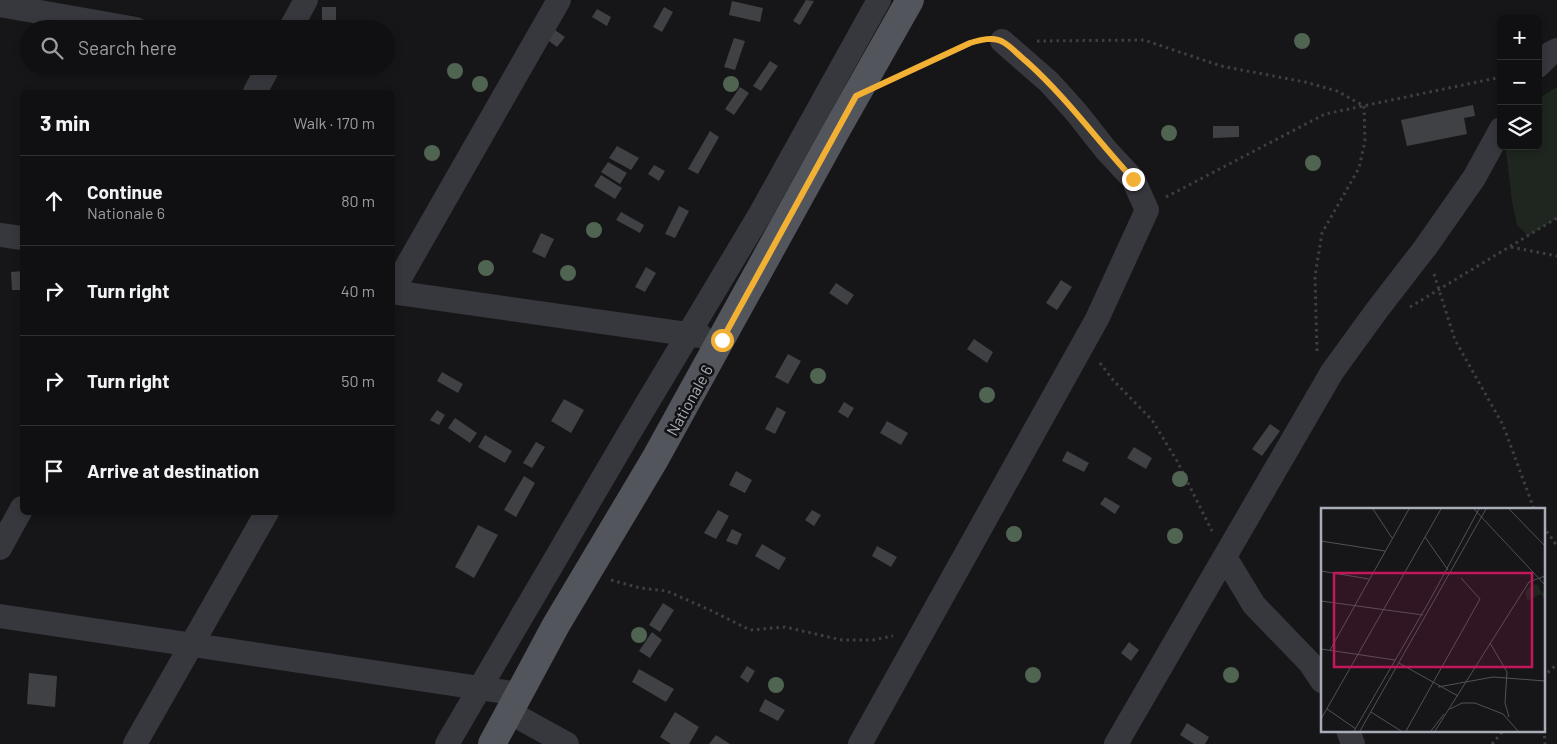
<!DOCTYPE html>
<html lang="en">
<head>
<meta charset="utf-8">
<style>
	:root { --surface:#101012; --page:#19191b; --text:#f1f3f6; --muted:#9c9d9f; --line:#303032 }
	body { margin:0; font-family:Barlow,sans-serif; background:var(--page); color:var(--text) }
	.controls { position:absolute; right:15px; top:15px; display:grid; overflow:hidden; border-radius:8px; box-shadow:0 2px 8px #0003 }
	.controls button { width:45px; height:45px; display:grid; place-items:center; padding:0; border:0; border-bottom:1px solid var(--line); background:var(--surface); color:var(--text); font:25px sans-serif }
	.stop { position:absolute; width:15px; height:15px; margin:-11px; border:4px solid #f2b134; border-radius:50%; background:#fff }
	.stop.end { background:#f2b134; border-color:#fff; box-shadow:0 1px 5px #0008 }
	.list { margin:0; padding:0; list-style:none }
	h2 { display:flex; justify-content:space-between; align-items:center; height:65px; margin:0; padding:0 20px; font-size:21px }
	h2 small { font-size:16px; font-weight:400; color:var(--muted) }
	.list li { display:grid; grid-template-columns:32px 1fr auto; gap:15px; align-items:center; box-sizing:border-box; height:90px; padding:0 20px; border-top:1px solid var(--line) }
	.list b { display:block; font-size:19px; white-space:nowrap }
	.list p { margin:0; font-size:16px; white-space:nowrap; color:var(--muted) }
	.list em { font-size:16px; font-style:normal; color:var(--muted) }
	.icon { flex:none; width:28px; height:28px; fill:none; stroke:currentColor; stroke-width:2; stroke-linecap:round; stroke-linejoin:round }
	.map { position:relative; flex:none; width:1557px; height:744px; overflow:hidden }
	.search { position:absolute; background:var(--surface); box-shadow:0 2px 8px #0003; left:20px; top:20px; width:375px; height:55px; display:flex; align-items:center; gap:12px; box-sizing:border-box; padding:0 18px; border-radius:28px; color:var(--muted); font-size:19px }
	.panel { position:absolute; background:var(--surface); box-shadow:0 2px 8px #0003; left:20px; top:90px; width:375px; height:425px; border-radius:8px }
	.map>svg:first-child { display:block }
	.green { fill:#1e261f }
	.building { fill:#404145 }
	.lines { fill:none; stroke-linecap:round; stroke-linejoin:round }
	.path { stroke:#3d3f44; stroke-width:3; stroke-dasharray:2.5 4; stroke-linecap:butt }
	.street { stroke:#37383d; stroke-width:24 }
	.primary { stroke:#53555c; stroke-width:28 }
	.tree { fill:#506452 }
	.route { stroke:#f2b134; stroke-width:6 }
	.labels { text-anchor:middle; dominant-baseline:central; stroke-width:5; stroke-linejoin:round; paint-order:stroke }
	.street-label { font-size:16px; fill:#a8adb8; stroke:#111113 }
	.inset-road { fill:none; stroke:#505258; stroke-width:1 }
	.view { fill:#c2185b; fill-opacity:0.15; stroke:#c2185b; stroke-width:2.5 }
	.inset-edge { fill:none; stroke:#a8adb8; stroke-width:2.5 }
</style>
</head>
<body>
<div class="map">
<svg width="1557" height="744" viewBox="0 0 1557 744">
	<rect width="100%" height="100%" fill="#161618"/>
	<path class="green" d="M1555 88H1557V218L1528 236 1517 225 1512 201 1506 151 1509 146H1538V99Z"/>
	<path class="building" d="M806 0 814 1 800 25 793 21Z
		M732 1 763 8 760 22 729 15Z
		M322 7H336V20H322Z
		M664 7 673 12 662 32 653 27Z
		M597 9 611 17 607 26 592 17Z
		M552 28 565 37 557 47 545 38Z
		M734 38 745 41 735 70 724 67Z
		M770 61 778 66 761 91 753 86Z
		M740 87 749 93 734 115 725 109Z
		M1473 105 1475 116 1464 118 1467 134 1407 146 1401 120Z
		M1213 126H1239V137L1213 138Z
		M710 131 719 137 698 174 688 169Z
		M617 146 639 158 631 170 609 158Z
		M608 162 627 173 620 184 601 172Z
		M654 165 665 171 659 181 648 174Z
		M601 175 622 188 615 199 594 186Z
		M679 206 689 211 675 238 665 234Z
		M621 212 644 225 640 233 616 220Z
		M541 233 554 239 545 258 532 252Z
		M646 267 656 273 645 292 635 287Z
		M22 271V290H12L11 272Z
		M1061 280 1072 287 1057 310 1046 303Z
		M836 283 854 295 847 305 829 293Z
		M974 339 993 352 987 363 967 349Z
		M788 354 801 361 788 384 775 377Z
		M442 372 463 384 458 393 437 381Z
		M564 399 584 410 571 433 551 421Z
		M844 402 854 408 848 418 838 412Z
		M777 407 786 412 775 434 765 429Z
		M437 410 445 415 439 425 430 420Z
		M455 418 477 433 470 443 448 428Z
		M887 421 908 433 901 445 880 433Z
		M1270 424 1280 431 1262 456 1252 449Z
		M485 435 512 451 505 463 478 447Z
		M536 442 545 447 532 468 523 463Z
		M1134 447 1152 458 1146 469 1127 458Z
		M1067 451 1089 463 1084 472 1062 461Z
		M736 471 752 480 745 493 729 485Z
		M524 476 535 483 516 517 504 510Z
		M1105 497 1120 506 1115 514 1100 504Z
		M718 510 729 516 716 539 704 533Z
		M812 510 821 515 814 526 805 520Z
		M478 525 498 535 474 578 455 567Z
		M732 529 742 534 737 545 726 541Z
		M762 544 786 558 779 570 755 556Z
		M877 546 897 557 891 567 872 556Z
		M663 603 674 610 660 632 649 625Z
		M652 632 662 640 650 658 639 651Z
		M1129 642 1139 650 1131 661 1121 653Z
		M747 666 755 671 748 683 740 677Z
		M639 669 674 689 666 702 632 682Z
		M29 673 57 676 55 707 27 704Z
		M765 699 785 710 778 721 759 711Z
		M675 712 699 727 689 744H671L660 737Z
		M1187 723 1209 737 1205 744H1194L1180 735Z
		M716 735 730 744H709Z"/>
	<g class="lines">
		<path class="path" d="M1037 41 1144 40 1221 66 1305 82 1337 91 1364 106 1365 141 1359 168 1322 233 1315 276 1317 351
			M895 77 970 43 979 41
			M1166 197 1325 114 1501 77
			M1511 247 1557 256
			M1434 274 1455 340 1503 425 1534 509
			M1410 307 1557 218
			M1100 363 1113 380 1152 420 1177 461 1212 531
			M1543 526 1557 546
			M611 580 640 588 667 591 710 610 750 630 785 627 842 640H873L893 636
			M1543 677 1557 664
			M1543 710 1545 744
			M1492 744 1504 730"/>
		<path class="street" d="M0 5 136 29
			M290 29 306 0
			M1538 66 1551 53 1557 50
			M255 92 269 66
			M0 235 22 238
			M392 292 559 0
			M392 292 701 336
			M0 548 22 508
			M1225 557 1254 605 1310 663 1322 681
			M0 616 519 694
			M509 712 567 744
			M1348 730 1353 744
			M135 744 267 512
			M447 744 628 435 759 216 879 0
			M860 744 1097 319 1147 210 1133 179 1106 150 1076 112 1049 82 1002 41
			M1116 744 1332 372 1377 310 1425 248 1474 178 1501 129"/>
		<path class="primary" d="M492 744 556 625 655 459 837 129 910 0"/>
	</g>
	<g class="tree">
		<circle cx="1302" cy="41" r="8"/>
		<circle cx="455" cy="71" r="8"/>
		<circle cx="480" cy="84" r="8"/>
		<circle cx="731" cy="84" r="8"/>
		<circle cx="1169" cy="133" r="8"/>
		<circle cx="432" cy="153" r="8"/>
		<circle cx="1313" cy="163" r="8"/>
		<circle cx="594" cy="230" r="8"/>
		<circle cx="486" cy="268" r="8"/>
		<circle cx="568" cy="273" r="8"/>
		<circle cx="818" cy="376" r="8"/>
		<circle cx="987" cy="395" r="8"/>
		<circle cx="1180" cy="479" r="8"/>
		<circle cx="1014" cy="534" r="8"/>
		<circle cx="1175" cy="536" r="8"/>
		<circle cx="639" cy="635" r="8"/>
		<circle cx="1033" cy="675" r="8"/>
		<circle cx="1231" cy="675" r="8"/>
		<circle cx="776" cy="685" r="8"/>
	</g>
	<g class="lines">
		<path class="route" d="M722 340 856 96 970 43C980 40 994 36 1003 42 1012 47 1019 56 1027 62 1066 97 1097 140 1133 179"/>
	</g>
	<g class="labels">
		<g class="street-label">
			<text transform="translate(689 400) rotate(-61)">Nationale 6</text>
		</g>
	</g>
	<g transform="translate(1321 508)">
		<rect width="224" height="224" fill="#161618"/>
		<path d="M211 76 217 77 221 85 224 82V93L220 86 206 93 204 84Z" fill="#1e261f"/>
		<path class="inset-road" d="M52 1 71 30M153 1 224 77M188 1 224 38M104 29 127 62M0 33 64 43M0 63 48 71M0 87V108M0 93 102 107M169 135 186 164 184 195 188 209M0 141 74 152M9 142 88 1M78 155 137 188M117 179 172 169 224 173M6 201 35 221M129 201 141 195H154L182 206 197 223M50 204 80 223M0 211 120 1M33 223 109 92 158 1M39 223 165 1M85 223 159 91 140 70M110 223 123 206M114 223 208 74 224 68"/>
		<path class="view" d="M13 65H211V159H13Z"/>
		<rect width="224" height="224" class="inset-edge"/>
	</g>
</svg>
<div class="controls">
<button>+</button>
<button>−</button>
<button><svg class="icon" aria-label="layers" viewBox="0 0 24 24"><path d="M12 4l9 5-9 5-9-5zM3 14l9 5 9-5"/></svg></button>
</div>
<div class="stop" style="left:722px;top:340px"></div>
<div class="stop end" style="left:1133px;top:179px"></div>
<div class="search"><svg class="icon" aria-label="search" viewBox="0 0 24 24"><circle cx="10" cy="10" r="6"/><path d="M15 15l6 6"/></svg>Search here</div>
<section class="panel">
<h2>3 min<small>Walk · 170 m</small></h2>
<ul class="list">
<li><svg class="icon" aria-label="ahead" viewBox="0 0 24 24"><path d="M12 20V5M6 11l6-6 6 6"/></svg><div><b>Continue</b><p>Nationale 6</p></div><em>80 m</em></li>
<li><svg class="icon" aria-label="right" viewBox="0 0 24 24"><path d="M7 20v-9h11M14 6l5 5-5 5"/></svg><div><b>Turn right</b></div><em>40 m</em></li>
<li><svg class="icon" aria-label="right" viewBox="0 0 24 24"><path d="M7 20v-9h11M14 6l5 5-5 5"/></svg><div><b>Turn right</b></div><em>50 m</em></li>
<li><svg class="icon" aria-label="arrive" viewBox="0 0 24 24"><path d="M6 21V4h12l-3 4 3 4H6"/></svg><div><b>Arrive at destination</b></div></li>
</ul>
</section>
</div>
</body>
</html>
